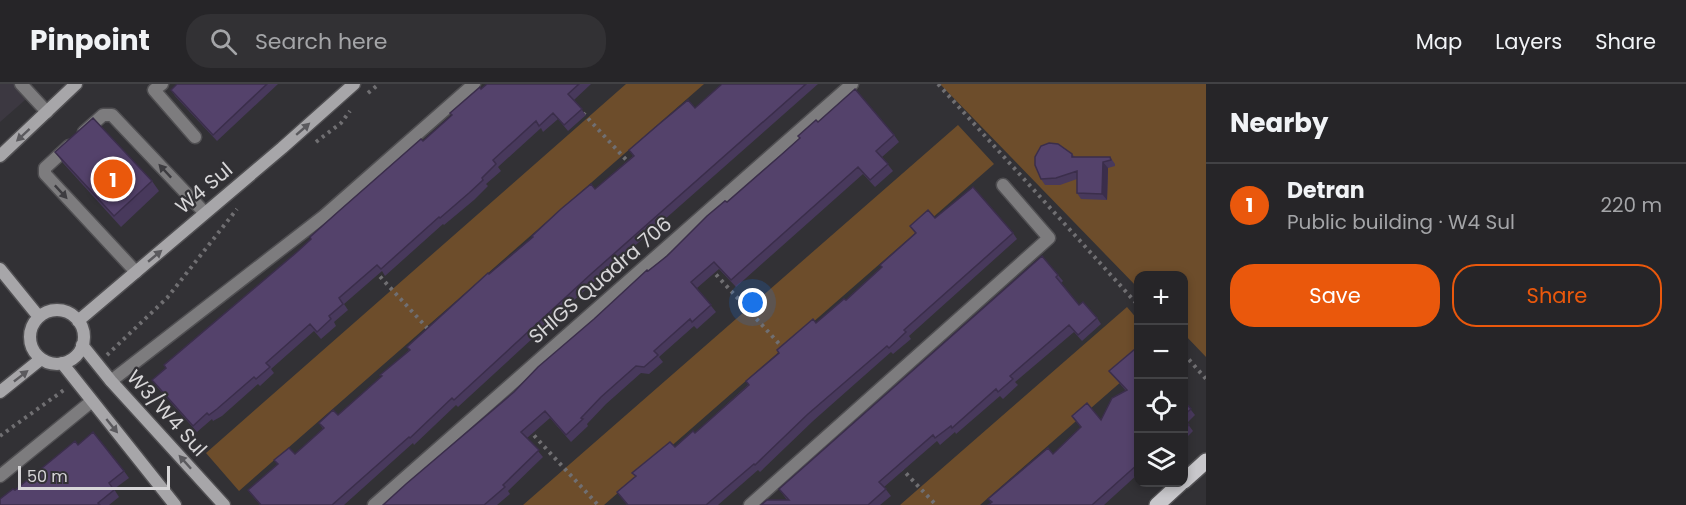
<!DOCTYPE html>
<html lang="en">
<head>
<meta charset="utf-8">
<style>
	:root { --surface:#262528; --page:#323134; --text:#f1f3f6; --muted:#a4a5a8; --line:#424245; --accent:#ea580c }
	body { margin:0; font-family:Poppins,sans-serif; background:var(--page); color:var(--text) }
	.controls { position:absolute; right:18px; bottom:18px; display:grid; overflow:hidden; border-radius:12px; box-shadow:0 3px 9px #0003 }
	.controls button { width:54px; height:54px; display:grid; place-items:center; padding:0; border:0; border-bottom:2px solid var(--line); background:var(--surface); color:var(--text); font:30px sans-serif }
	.scale { position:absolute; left:18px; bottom:15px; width:152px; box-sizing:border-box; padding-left:6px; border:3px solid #d7d6d8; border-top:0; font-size:16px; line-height:21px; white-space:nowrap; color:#d7d6d8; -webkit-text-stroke:4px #323135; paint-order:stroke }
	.you { position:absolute; left:753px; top:219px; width:21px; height:21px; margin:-15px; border:4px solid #fff; border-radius:50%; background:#1a73e8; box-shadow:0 0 0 9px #1a73e833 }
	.badge { display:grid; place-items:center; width:39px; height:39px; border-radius:50%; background:var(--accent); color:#fff; font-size:20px; font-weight:700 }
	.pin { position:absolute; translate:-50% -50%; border:3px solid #fff; box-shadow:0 2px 6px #0006 }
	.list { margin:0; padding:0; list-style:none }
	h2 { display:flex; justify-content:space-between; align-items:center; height:78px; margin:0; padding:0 24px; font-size:26px }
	h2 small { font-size:20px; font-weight:400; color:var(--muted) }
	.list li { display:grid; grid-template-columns:39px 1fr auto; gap:18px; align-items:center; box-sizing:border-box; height:84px; padding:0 24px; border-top:2px solid var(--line) }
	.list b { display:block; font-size:22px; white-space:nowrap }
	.list p { margin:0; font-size:20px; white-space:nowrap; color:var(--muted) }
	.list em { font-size:20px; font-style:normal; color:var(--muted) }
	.actions { display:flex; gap:12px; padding:18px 24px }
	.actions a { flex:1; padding:14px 0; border:2px solid var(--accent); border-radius:24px; text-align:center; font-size:21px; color:var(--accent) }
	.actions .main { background:var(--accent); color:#fff }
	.icon { flex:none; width:33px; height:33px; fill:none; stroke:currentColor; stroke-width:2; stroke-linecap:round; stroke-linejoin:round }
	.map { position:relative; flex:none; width:1206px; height:421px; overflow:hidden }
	header { display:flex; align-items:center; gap:36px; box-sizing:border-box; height:84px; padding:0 30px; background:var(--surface); border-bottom:2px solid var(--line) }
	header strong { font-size:28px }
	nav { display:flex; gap:33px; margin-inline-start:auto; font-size:21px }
	.search { width:420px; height:54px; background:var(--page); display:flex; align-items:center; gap:15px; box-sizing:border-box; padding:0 21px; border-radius:24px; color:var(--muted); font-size:22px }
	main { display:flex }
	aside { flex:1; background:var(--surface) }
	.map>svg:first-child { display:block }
	.built { fill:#3c3841 }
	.green { fill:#6d4d2b }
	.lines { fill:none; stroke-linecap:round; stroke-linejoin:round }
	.lane-casing { stroke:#504f52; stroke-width:15 }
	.street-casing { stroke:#504f52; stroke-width:15 }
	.secondary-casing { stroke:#504f52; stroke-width:15 }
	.primary-casing { stroke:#504f52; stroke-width:18 }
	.path { stroke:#706f72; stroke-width:4; stroke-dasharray:3 4.5; stroke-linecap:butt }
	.lane { stroke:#7d7c7e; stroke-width:12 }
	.street { stroke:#7d7c7e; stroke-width:12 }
	.secondary { stroke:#a7a6a9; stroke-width:12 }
	.primary { stroke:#c8c7cb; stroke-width:15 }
	.wall { fill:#48395c }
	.shaded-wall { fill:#3b2e4b }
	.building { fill:#54426b; stroke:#3b2e4b; stroke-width:1.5 }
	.oneway { fill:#5b5a5e }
	.oneway2 { fill:#3d3c40 }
	.labels { text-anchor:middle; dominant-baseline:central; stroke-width:4.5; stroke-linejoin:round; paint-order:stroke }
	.street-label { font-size:20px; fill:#d7d6d8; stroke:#323135 }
</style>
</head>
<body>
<header>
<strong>Pinpoint</strong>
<div class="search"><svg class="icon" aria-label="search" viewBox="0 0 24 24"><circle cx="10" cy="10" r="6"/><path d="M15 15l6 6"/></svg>Search here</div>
<nav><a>Map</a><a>Layers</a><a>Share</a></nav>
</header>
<main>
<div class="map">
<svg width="1206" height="421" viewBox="0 0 1206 421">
	<rect width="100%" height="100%" fill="#323135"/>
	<path class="built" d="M0 0H25L33 9 0 38Z"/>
	<path class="green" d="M626 0H704L239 407 206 369Z
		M940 0H1206V273L1184 250V192H1138V204Z
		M958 41 994 80 604 421H523Z
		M1127 223 1138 236V283L980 421H900Z"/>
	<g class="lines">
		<defs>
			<path id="lane" d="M21 0 47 28
				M162 0 154 6 195 53
				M84 48 103 31H112L205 129
				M69 62 45 84V90L136 188"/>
			<path id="street" d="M111 297 324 132 474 0
				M0 392 92 317
				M374 421 852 0
				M750 421 1049 154 1003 101"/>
			<path id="secondary" d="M0 72 76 0
				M0 185 39 233
				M30 253a27 27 0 1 1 54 0a27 27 0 1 1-54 0Z
				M78 237 282 64 354 0
				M82 261 111 297 224 421
				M62 279 175 421
				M0 308 41 275"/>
			<path id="primary" d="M1184 397 1206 377
				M1157 421 1182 398"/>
		</defs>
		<use href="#lane" class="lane-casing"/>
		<use href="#street" class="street-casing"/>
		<use href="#secondary" class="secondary-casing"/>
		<use href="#primary" class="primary-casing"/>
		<path class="path" d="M938 0 1138 221
			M368 9 379 0
			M583 29 631 81
			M316 58 341 39 350 27
			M711 185 783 264
			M375 187 429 246
			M1184 270 1206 295
			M107 271 167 214 237 125
			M529 346 598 421
			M0 352 64 306
			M901 384 936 421"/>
		<use href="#lane" class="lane"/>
		<use href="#street" class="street"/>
		<use href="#secondary" class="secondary"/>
		<use href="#primary" class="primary"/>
	</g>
	<path class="wall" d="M177 0H278L217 57 175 12 171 6Z
		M487 0H591L574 16 586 31 568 47 558 35 543 48 541 44 498 83 501 87 486 100 488 102 474 116 444 141 443 140 385 192 382 187 344 220 348 226 334 238 336 242 321 255 314 247 271 285 274 289 260 302 258 300 222 332 213 337 212 335 197 348 157 303 152 296Z
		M722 0H818L596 196 458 323 456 321 414 361 413 359 344 421H260L248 406 278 381 274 376 295 370 323 345 319 339 338 331 382 293 409 266 407 263 489 190 595 105 633 72 629 66 695 24Z
		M818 38 894 51 899 58 882 73 893 87 875 103 863 90 736 203 719 185 697 204 716 228 697 245 694 242 659 273 663 278 649 290 641 289 606 320 587 340 588 342 571 358 550 334 527 354 543 373 508 407 510 410 497 421H383L514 308 648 187 667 172Z
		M55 68 152 97 159 107 121 143 63 79Z
		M1072 70 1075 73H1110L1115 80V82L1108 84 1107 116 1081 115 1077 109V95L1060 101H1045L1041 95Z
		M935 134 1013 149 1017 155 909 252 911 255 893 270 891 268 813 337 760 388 758 386 718 421H627L617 408 635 393 632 389 675 363 695 349 816 239 846 216 882 183 915 149 910 142Z
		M1058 191 1063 197 1061 199 1079 221 1097 234 1101 240 1082 257 1074 248 1015 298 1018 301 1003 315 1000 312 956 350 955 348 940 361 937 357 884 403 891 412 880 421H761L787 416 779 405Z
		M1138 268V390L1104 421H988L991 419 988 415 1053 370 1081 344 1072 332 1101 336 1126 307 1109 287Z
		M1184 317 1195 331 1187 339 1193 347 1184 356Z
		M78 361 124 387 129 394 114 405 119 413 109 421H0L15 406Z"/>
	<path class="shaded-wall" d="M1103 78 1108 84 1107 116 1102 110Z"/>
	<path class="building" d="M177 0H267L213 51 171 6Z
		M487 0H579L568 10 582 25 564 41 553 29 539 42 536 37 493 76 496 80 482 94 483 96 469 109 440 134 439 133 381 185 377 181 339 214 343 220 329 232 331 235 317 248 310 240 266 279 270 283 256 295 254 293 217 325 209 331 207 329 193 342 152 296 166 284 164 281 297 168 311 155 310 153 339 127 421 55 423 57 452 31 450 29 480 3 481 5Z
		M722 0H806L591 190 454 316 452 314 410 354 409 353 332 421H261L248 406 278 380 274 376 289 364 295 370 324 344 319 339 333 326 338 331 382 292 380 291 410 266 407 263 488 189 489 190 533 153 532 152 561 125 591 100 595 105 634 72 629 66 658 41 688 16 695 24Z
		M855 5 894 51 876 67 888 80 870 96 858 83 731 196 714 178 691 198 711 221 692 238 690 235 654 267 658 271 644 283 636 282 601 313 581 334 583 335 566 351 545 327 521 348 539 366 503 401 505 403 484 421H383L406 400 514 308 538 283 594 235 647 186 648 187 667 172 707 132 725 117 727 118 781 71 800 54 798 52 816 36 818 38Z
		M93 34 152 97 114 132 55 68Z
		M1049 59 1058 60 1072 70V73H1110L1111 76 1103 78 1102 110 1077 109V87L1056 94 1041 95 1035 81V73L1041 62Z
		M973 103 1013 149 904 246 906 248 889 264 887 262 808 330 755 381 754 380 706 421H628L617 408 636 392 632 389 670 358 675 363 693 347 695 349 749 301 746 297 779 269 777 266 813 235 816 239 844 215 846 216 882 183 880 181 916 149 910 142 928 126 935 134Z
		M1042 172 1058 191 1056 193 1079 221 1083 218 1097 234 1078 251 1069 241 1010 292 1013 295 998 308 996 305 952 344 951 342 935 354 933 351 879 398 886 405 868 421H761L767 416H789L779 405Z
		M1135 265 1138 268V380L1092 421H988L992 418 988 415 1048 364 1053 370 1081 343 1072 332 1087 319 1101 336 1112 314 1127 306 1109 287Z
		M1184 317 1191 325 1184 331Z
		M1184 335 1189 341 1184 345Z
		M93 348 124 387 109 399 114 406 98 419 100 421H0V415L13 405 15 406 75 357 78 361Z"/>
	<defs><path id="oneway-solid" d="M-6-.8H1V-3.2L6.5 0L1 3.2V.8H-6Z" transform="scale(1.5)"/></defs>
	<g class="oneway">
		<use href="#oneway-solid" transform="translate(303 45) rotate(-41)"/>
		<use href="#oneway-solid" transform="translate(23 51) rotate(137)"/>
		<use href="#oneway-solid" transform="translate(155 172) rotate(-40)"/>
		<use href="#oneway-solid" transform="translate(21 292) rotate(-38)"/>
		<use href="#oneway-solid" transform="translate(112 342) rotate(51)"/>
		<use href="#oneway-solid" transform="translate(185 378) rotate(-132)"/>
	</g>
	<g class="oneway2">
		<use href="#oneway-solid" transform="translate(165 87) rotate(-133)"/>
		<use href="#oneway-solid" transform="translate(61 108) rotate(47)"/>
	</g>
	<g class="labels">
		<g class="street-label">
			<text transform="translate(204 104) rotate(-40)">W4 Sul</text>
			<text transform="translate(600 196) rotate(-41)">SHIGS Quadra 706</text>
			<text transform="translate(167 329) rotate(48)">W3/W4 Sul</text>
		</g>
	</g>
</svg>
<div class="controls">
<button>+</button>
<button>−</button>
<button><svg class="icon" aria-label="locate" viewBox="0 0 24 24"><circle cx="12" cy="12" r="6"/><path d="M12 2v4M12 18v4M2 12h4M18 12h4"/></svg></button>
<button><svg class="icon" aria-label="layers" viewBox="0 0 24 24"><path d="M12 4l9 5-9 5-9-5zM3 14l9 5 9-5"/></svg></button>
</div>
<div class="scale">50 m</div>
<div class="you"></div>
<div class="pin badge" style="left:113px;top:95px">1</div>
</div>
<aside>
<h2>Nearby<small></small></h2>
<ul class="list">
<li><span class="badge">1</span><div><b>Detran</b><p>Public building · W4 Sul</p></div><em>220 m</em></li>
</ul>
<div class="actions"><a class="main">Save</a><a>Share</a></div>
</aside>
</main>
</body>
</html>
